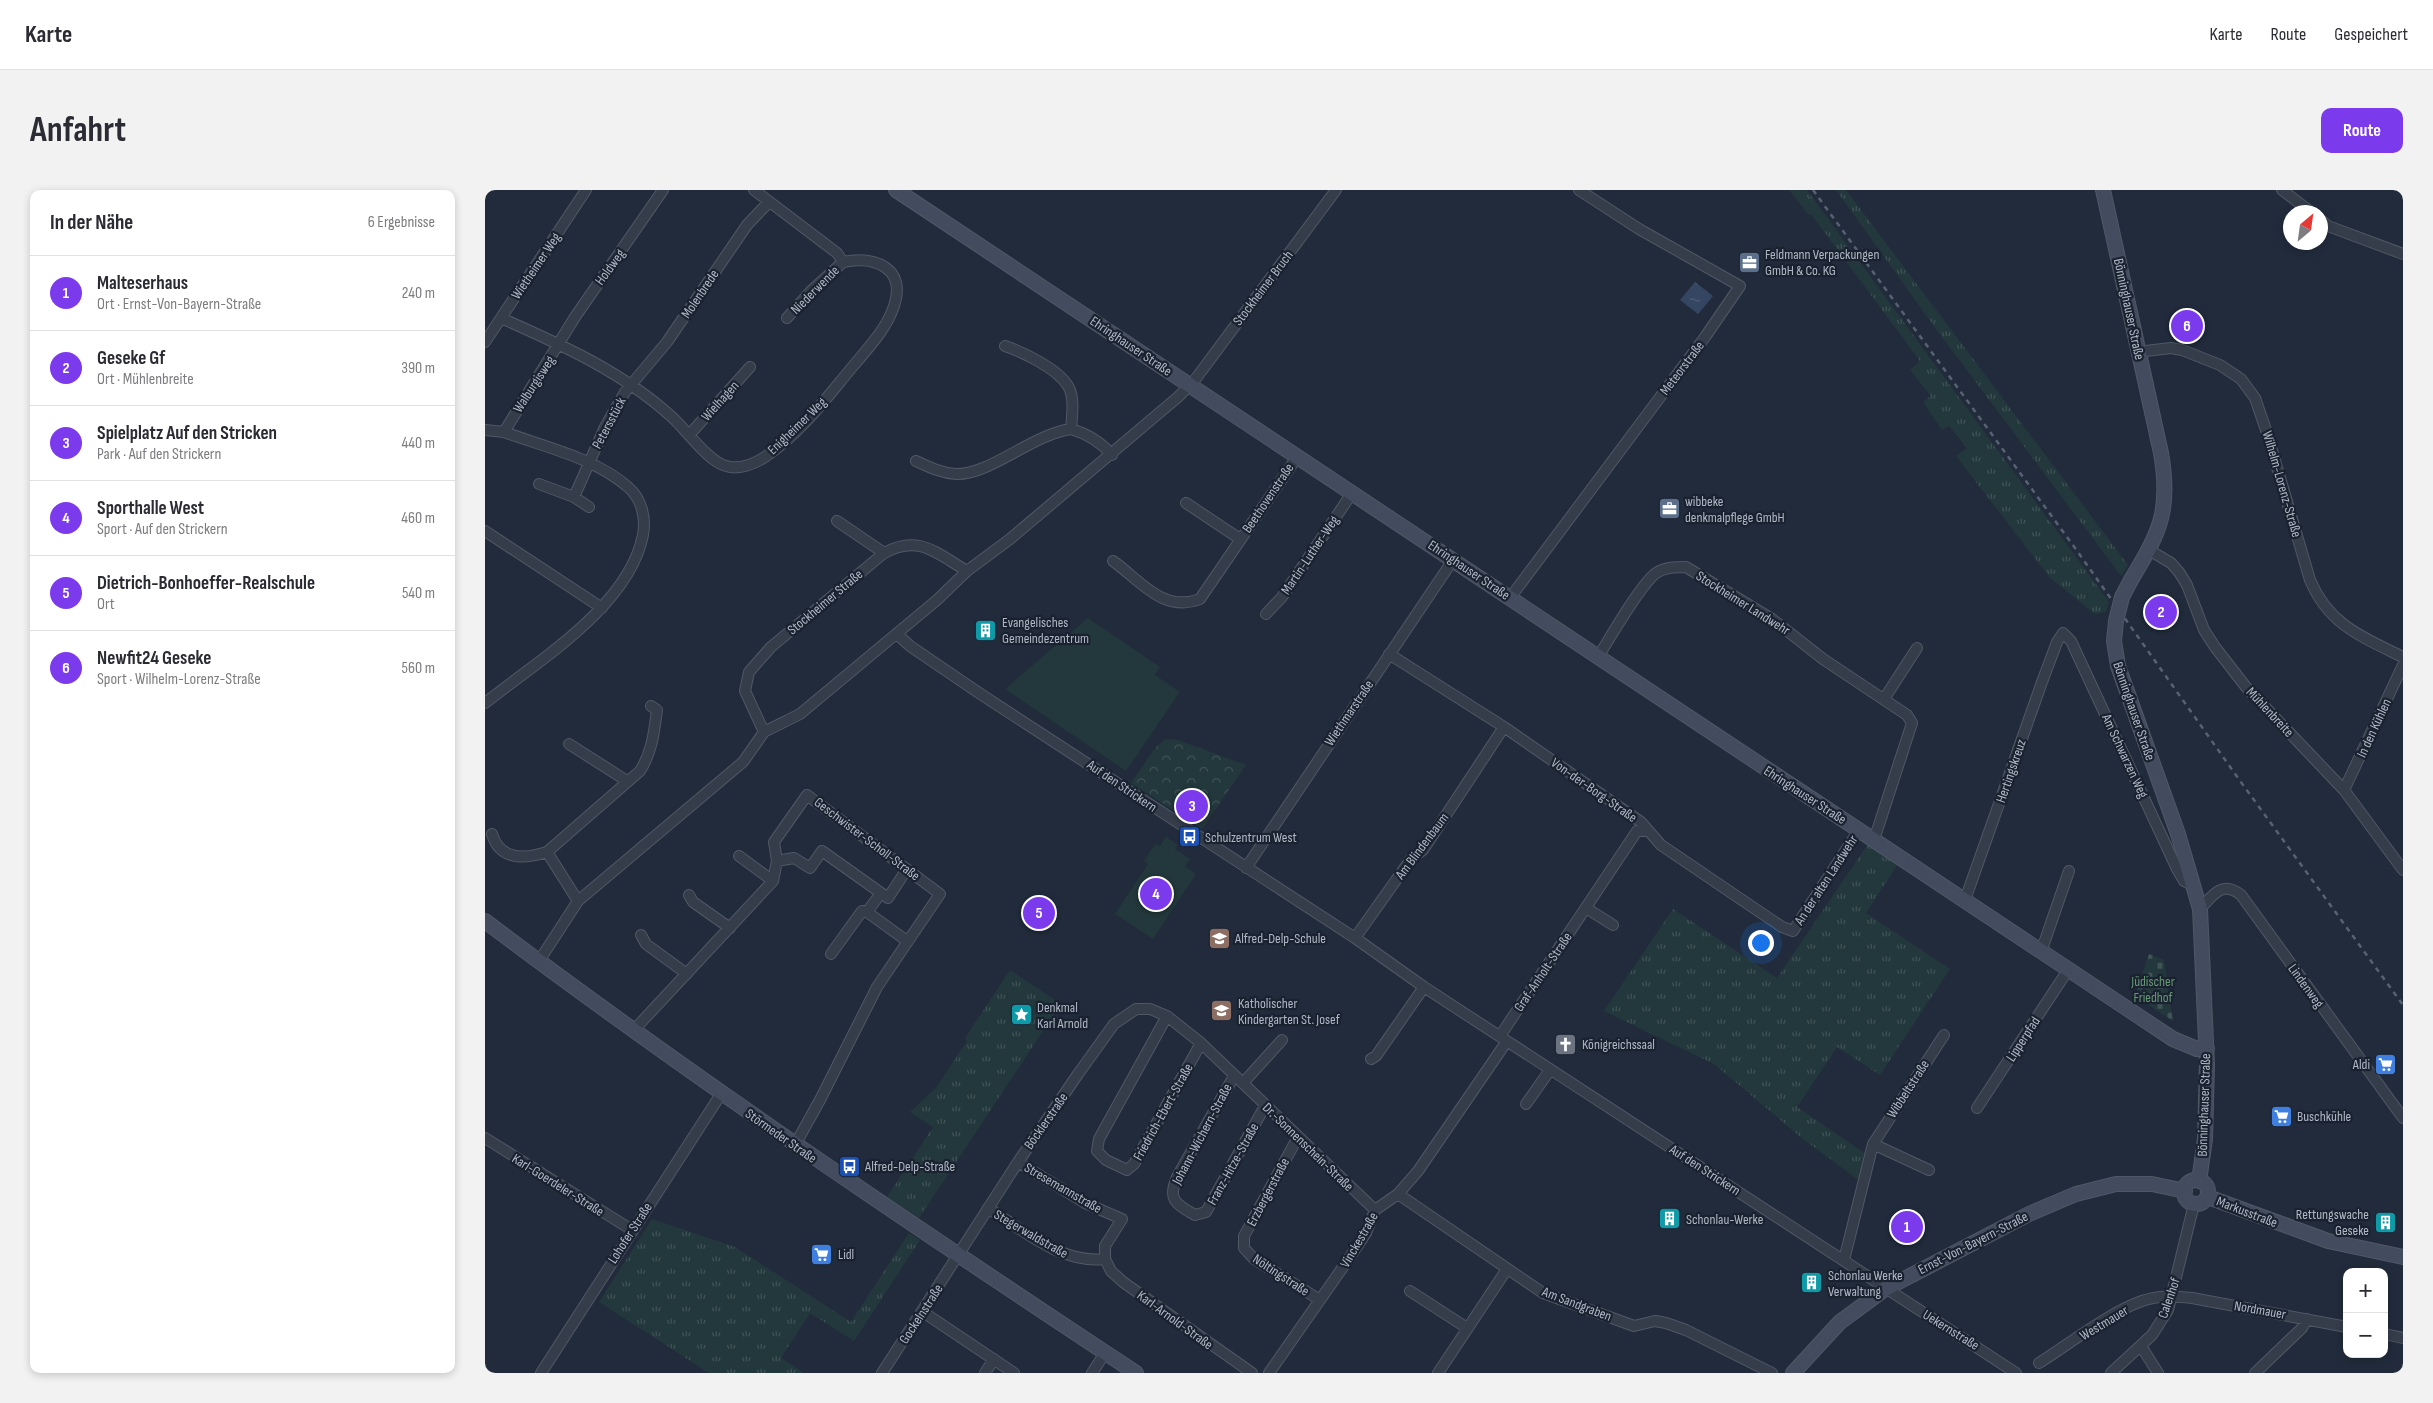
<!DOCTYPE html>
<html lang="de">
<head>
<meta charset="utf-8">
<style>
	:root { --surface:#fff; --page:#f2f2f3; --text:#2b2b33; --muted:#7c7c81; --line:#e1e1e2; --accent:#7c3aed }
	body { margin:0; font-family:"Sofia Sans Condensed",sans-serif; background:var(--page); color:var(--text) }
	.controls { position:absolute; right:15px; bottom:15px; display:grid; overflow:hidden; border-radius:10px; box-shadow:0 2px 8px #0003 }
	.controls button { width:45px; height:45px; display:grid; place-items:center; padding:0; border:0; border-bottom:1px solid var(--line); background:var(--surface); color:var(--text); font:25px sans-serif }
	.compass { position:absolute; left:1798px; top:15px; width:45px; height:45px; border-radius:50%; background:var(--surface); box-shadow:0 2px 8px #0003; rotate:29deg }
	.you { position:absolute; left:1275px; top:752px; width:18px; height:18px; margin:-12px; border:4px solid #fff; border-radius:50%; background:#1a73e8; box-shadow:0 0 0 8px #1a73e833 }
	.badge { display:grid; place-items:center; width:32px; height:32px; border-radius:50%; background:var(--accent); color:#fff; font-size:16px; font-weight:700 }
	.pin { position:absolute; translate:-50% -50%; border:2px solid #fff; box-shadow:0 1px 5px #0006 }
	.list { margin:0; padding:0; list-style:none }
	h2 { display:flex; justify-content:space-between; align-items:center; height:65px; margin:0; padding:0 20px; font-size:21px }
	h2 small { font-size:16px; font-weight:400; color:var(--muted) }
	.list li { display:grid; grid-template-columns:32px 1fr auto; gap:15px; align-items:center; box-sizing:border-box; height:75px; padding:0 20px; border-top:1px solid var(--line) }
	.list b { display:block; font-size:19px; white-space:nowrap }
	.list p { margin:0; font-size:16px; white-space:nowrap; color:var(--muted) }
	.list em { font-size:16px; font-style:normal; color:var(--muted) }
	.map { position:relative; flex:none; width:1918px; height:1183px; overflow:hidden; border-radius:10px }
	header { display:flex; align-items:center; gap:30px; box-sizing:border-box; height:70px; padding:0 25px; background:var(--surface); border-bottom:1px solid var(--line) }
	header strong { font-size:24px }
	nav { display:flex; gap:28px; margin-inline-start:auto; font-size:18px }
	.intro { display:flex; align-items:center; justify-content:space-between; box-sizing:border-box; height:120px; padding:0 30px }
	h1 { margin:0; font-size:35px }
	.button { padding:12px 22px; border-radius:10px; background:var(--accent); color:#fff; font-size:18px; font-weight:700 }
	main { display:flex; gap:30px; padding:0 30px }
	aside { flex:1; background:var(--surface); border-radius:10px; box-shadow:0 2px 8px #0003 }
	.map>svg:first-child { display:block }
	.grass { fill:url(#grass-tufts) }
	.forest { fill:url(#forest-crowns) }
	.cemetery { fill:url(#cemetery-stones) }
	.pitch { fill:#23383c }
	.water { fill:url(#water-ripples) }
	.lines { fill:none; stroke-linecap:round; stroke-linejoin:round }
	.street-casing { stroke:#505866; stroke-width:12 }
	.secondary-casing { stroke:#505866; stroke-width:16 }
	.street { stroke:#353d4b; stroke-width:10 }
	.secondary { stroke:#434c5e; stroke-width:14 }
	.rail { stroke:#576172; stroke-width:2.5; stroke-dasharray:5 5; stroke-linecap:butt }
	.secondary-bridge-casing { stroke:#505866; stroke-width:16; stroke-linecap:butt }
	.secondary-bridge { stroke:#434c5e; stroke-width:14 }
	.labels { text-anchor:middle; dominant-baseline:central; stroke-width:4.5; stroke-linejoin:round; paint-order:stroke }
	.poi-label { font-size:14px; fill:#b0b8c7; stroke:#1a2230; text-anchor:start }
	.street-label { font-size:14px; fill:#b0b8c7; stroke:#1a2230 }
	.park-label { font-size:14px; fill:#679975; stroke:#1a2230 }
</style>
</head>
<body>
<header>
<strong>Karte</strong>
<nav><a>Karte</a><a>Route</a><a>Gespeichert</a></nav>
</header>
<div class="intro"><h1>Anfahrt</h1><a class="button">Route</a></div>
<main>
<aside>
<h2>In der Nähe<small>6 Ergebnisse</small></h2>
<ul class="list">
<li><span class="badge">1</span><div><b>Malteserhaus</b><p>Ort · Ernst-Von-Bayern-Straße</p></div><em>240 m</em></li>
<li><span class="badge">2</span><div><b>Geseke Gf</b><p>Ort · Mühlenbreite</p></div><em>390 m</em></li>
<li><span class="badge">3</span><div><b>Spielplatz Auf den Stricken</b><p>Park · Auf den Strickern</p></div><em>440 m</em></li>
<li><span class="badge">4</span><div><b>Sporthalle West</b><p>Sport · Auf den Strickern</p></div><em>460 m</em></li>
<li><span class="badge">5</span><div><b>Dietrich-Bonhoeffer-Realschule</b><p>Ort</p></div><em>540 m</em></li>
<li><span class="badge">6</span><div><b>Newfit24 Geseke</b><p>Sport · Wilhelm-Lorenz-Straße</p></div><em>560 m</em></li>
</ul>
</aside>
<div class="map">
<svg width="1918" height="1183" viewBox="0 0 1918 1183">
	<defs>
		<pattern id="grass-tufts" width="24" height="20" patternUnits="userSpaceOnUse" patternTransform="scale(1.25)"><rect width="24" height="20" fill="#23383c"/><path d="M3 7l-1-3M5 7V3M7 7l1-3M15 17l-1-3M17 17v-4M19 17l1-3" fill="none" stroke="#405357"/></pattern>
		<pattern id="forest-crowns" width="20" height="18" patternUnits="userSpaceOnUse" patternTransform="scale(1.25)"><rect width="20" height="18" fill="#23383c"/><path d="M2 6a3 3 0 1 1 6 0M12 15a3 3 0 1 1 6 0" fill="none" stroke="#405357"/></pattern>
		<pattern id="cemetery-stones" width="16" height="16" patternUnits="userSpaceOnUse" patternTransform="scale(1.25)"><rect width="16" height="16" fill="#23383c"/><path d="M2 7V4a2 2 0 0 1 4 0v3zM10 15v-3a2 2 0 0 1 4 0v3z" fill="#405357"/></pattern>
		<pattern id="water-ripples" width="26" height="14" patternUnits="userSpaceOnUse" patternTransform="scale(1.25)"><rect width="26" height="14" fill="#354663"/><path d="M2 4q2-2 4 0t4 0M15 11q2-2 4 0t4 0" fill="none" stroke="#505f78"/></pattern>
	</defs>
	<rect width="100%" height="100%" fill="#212b3b"/>
	<path class="grass" d="M1304 0H1322L1624 412 1621 422 1610 424 1565 388 1471 266 1482 258 1464 236 1457 240 1438 212 1446 206 1425 180 1435 171 1326 24 1324 25Z
		M1351 0H1361L1643 375 1636 386 1454 143Z
		M1383 654 1413 674 1381 723 1465 779 1395 885 1352 857 1312 917 1381 964 1375 991 1318 949 1229 874 1119 821 1188 719 1292 788Z
		M525 780 576 814 434 1028 402 1007 448 937 425 922 451 898 482 851 480 848Z
		M167 1029 250 1057 366 1132 424 1043 435 1050 369 1151 325 1123 296 1168 319 1183H224L114 1112Z"/>
	<path class="forest" d="M681 549 693 550 761 575 717 639 646 593 671 557Z"/>
	<path class="cemetery" d="M1664 764 1679 770 1688 831 1650 806Z"/>
	<path class="pitch" d="M603 428 675 477 670 485 695 502 641 581 520 499Z
		M681 647 693 655 690 659 705 669 700 676 711 684 668 749 630 724 663 674 659 671 670 654 675 656Z"/>
	<path class="water" d="M1210 92 1228 106 1213 124 1195 110Z"/>
	<g class="lines">
		<defs>
			<path id="street" d="M1797 0 1826 22
				M1836 30 1843 36 1918 64
				M16 128C77 155 138 182 188 228 202 241 224 272 241 276 254 280 269 274 280 267 316 243 342 207 369 175 384 157 402 138 409 116 422 77 389 66 358 72L352 63 269 0
				M302 128 326 101 358 72
				M0 152 101 0
				M520 156C538 162 573 179 583 196 590 207 587 226 586 239 603 244 616 252 627 265
				M1652 162 1686 158 1697 160 1735 175 1756 189 1770 208 1781 240 1825 390C1844 435 1877 447 1918 467
				M0 240 19 242
				M205 244 265 177
				M431 271C444 277 456 283 471 284 505 285 546 245 586 239
				M54 294 89 307 104 317
				M89 307 120 237 140 202 182 152 262 35 283 13
				M701 313 755 349
				M352 331 399 363
				M0 341 117 418
				M1664 360 1686 373 1694 382 1702 395 1719 440 1730 457 1761 497 1859 600 1918 680
				M628 371C656 391 678 423 715 409L812 267
				M1025 408 1220 147 1255 96 1154 39 1094 0
				M781 424 797 407 867 303
				M412 444 425 456 494 503 870 748 939 797 1531 1183
				M904 464 1019 537 1156 632 1176 655 1297 737 1308 741 1374 640
				M1113 467C1125 448 1155 395 1171 383 1180 377 1191 377 1201 377L1287 429 1338 469 1422 525 1427 533 1389 650
				M1399 509 1432 458
				M0 513C54 470 144 416 158 345 161 328 157 309 143 297 110 268 60 257 19 242L90 127 178 0
				M279 542 260 501 264 482 286 457 399 363C434 344 451 363 482 381
				M84 554 142 591
				M1859 600 1918 475
				M7 644C15 671 40 669 62 662
				M254 666 288 691
				M292 671 309 668 325 678 337 661 403 708 422 679
				M761 678 968 370
				M204 705 208 712 245 738
				M1480 710 1557 492 1572 452 1578 443 1586 451 1692 679 1699 691 1710 696
				M93 711 62 662 155 581C167 562 169 543 172 520L166 516
				M1101 718 1128 735
				M1715 719C1728 705 1737 690 1756 705L1918 928
				M382 722 422 751
				M156 745 161 754 202 784
				M870 748 926 669 938 660 1019 537
				M1556 762 1584 681
				M346 764 377 721 382 722 396 703
				M54 771 93 711 258 572 279 542 315 524 452 410 482 381 525 349 693 207 709 191 851 0
				M682 826 614 949 612 961 621 970 642 980 649 974 716 853
				M148 841 288 691 292 671 289 652 322 605 455 704 392 797 336 908 310 955
				M1015 846 1152 641H1164
				M886 869 891 866 939 797
				M749 886 692 987C682 1010 691 1014 710 1025L721 1022 780 916
				M758 893 797 850
				M1041 914 1065 880
				M1492 918 1583 780
				M813 947 759 1046V1058L769 1069 835 1110
				M0 948 147 1040
				M1388 954 1444 980
				M533 972 600 1013 637 1029 620 1056V1069
				M913 1004 1058 1103 1149 1136 1170 1131 1181 1133 1201 1140 1287 1183
				M503 1018C538 1040 576 1074 620 1069
				M620 1069 626 1081 638 1092 767 1183
				M1359 1070 1388 954 1459 845
				M925 1101 982 1138
				M438 1122 529 1183
				M1899 1144 1918 1148
				M1656 1156 1673 1183
				M1554 1173C1584 1154 1625 1122 1657 1111 1674 1105 1690 1106 1707 1108L1862 1137
				M56 1183 236 904
				M397 1183 533 972 593 884 629 834 651 819H665L682 826 716 853 890 1020
				M500 1183 509 1169
				M607 1183 620 1163
				M784 1183 865 1067 881 1043 890 1020 913 1004 933 981 1022 851
				M953 1183 1022 1079
				M1626 1183 1667 1145 1683 1120 1709 1014
				M1770 1183 1817 1138 1822 1129"/>
			<path id="secondary" d="M411 0 1688 849 1712 859H1722
				M1618 0 1676 263C1686 320 1675 342 1646 390
				M1631 431 1629 451 1633 476 1693 644 1715 719 1722 874 1720 949 1714 991
				M0 731C211 890 430 1037 651 1183
				M1699 1002a12 12 0 1 1 24 0a12 12 0 1 1-24 0Z
				M1723 1007 1843 1051 1918 1067
				M1308 1183 1355 1132 1400 1099 1544 1024 1591 1004 1631 994H1667L1700 1001"/>
		</defs>
		<use href="#street" class="street-casing"/>
		<use href="#secondary" class="secondary-casing"/>
		<use href="#street" class="street"/>
		<use href="#secondary" class="secondary"/>
		<path class="rail" d="M1328 0 1590 358 1753 588 1918 815"/>
		<defs>
			<path id="secondary-bridge" d="M1631 431 1637 407 1646 390"/>
		</defs>
		<use href="#secondary-bridge" class="secondary-bridge-casing"/>
		<use href="#secondary-bridge" class="secondary-bridge"/>
	</g>
	<defs>
		<symbol id="office-square" viewBox="-11 -11 22 22"><rect x="-9" y="-9" width="18" height="18" rx="4" fill="#5c6f8a" stroke="#1a2230"/><path d="M-6-3h4V-5.5h4V-3h4V5H-6ZM-1-4.5V-3h2v-1.5ZM-6 0V1H6V0Z" fill="#fff"/></symbol>
		<symbol id="building-square" viewBox="-11 -11 22 22"><rect x="-9" y="-9" width="18" height="18" rx="4" fill="#0f9aa8" stroke="#1a2230"/><path d="M-4-6H4V6H1V3H-1V6H-4ZM-2.5-4.3h1.7v1.8h-1.7ZM.8-4.3h1.7v1.8H.8ZM-2.5-1h1.7V.8h-1.7ZM.8-1h1.7V.8H.8Z" fill="#fff"/></symbol>
		<symbol id="bus-square" viewBox="-11 -11 22 22"><rect x="-9" y="-9" width="18" height="18" rx="4" fill="#1a4fb4" stroke="#1a2230"/><path d="M-5-6H5V4H4V6H2V4H-2V6H-4V4H-5ZM-3.5-4V0h7V-4ZM-3.5 1.2v1.5H-2V1.2ZM2 1.2v1.5H3.5V1.2Z" fill="#fff"/></symbol>
		<symbol id="school-square" viewBox="-11 -11 22 22"><rect x="-9" y="-9" width="18" height="18" rx="4" fill="#8d6e63" stroke="#1a2230"/><path d="M0-5L7-2L0 1L-7-2ZM-4 1L0 2.5L4 1V4Q0 6-4 4Z" fill="#fff"/></symbol>
		<symbol id="sight-square" viewBox="-11 -11 22 22"><rect x="-9" y="-9" width="18" height="18" rx="4" fill="#0f9aa8" stroke="#1a2230"/><path d="M0-6L1.8-2.2L6-1.7L2.9 1.2L3.7 5.4L0 3.3L-3.7 5.4L-2.9 1.2L-6-1.7L-1.8-2.2Z" fill="#fff"/></symbol>
		<symbol id="church-square" viewBox="-11 -11 22 22"><rect x="-9" y="-9" width="18" height="18" rx="4" fill="#6b7280" stroke="#1a2230"/><path d="M-1.2-6h2.4v3.5h3.3v2.4h-3.3V6h-2.4V-.1h-3.3v-2.4h3.3Z" fill="#fff"/></symbol>
		<symbol id="supermarket-square" viewBox="-11 -11 22 22"><rect x="-9" y="-9" width="18" height="18" rx="4" fill="#3f7fe0" stroke="#1a2230"/><path d="M-6-5.5h2.5l.6 2H6L4.5 2H-2.5L-4.4-4H-6ZM-1.5 3.2a1.3 1.3 0 1 0 .1 0ZM3 3.2a1.3 1.3 0 1 0 .1 0Z" fill="#fff"/></symbol>
	</defs>
	<g fill-rule="evenodd">
		<use href="#office-square" x="1252" y="60" width="25" height="25"/>
		<use href="#office-square" x="1172" y="306" width="25" height="25"/>
		<use href="#building-square" x="488" y="428" width="25" height="25"/>
		<use href="#bus-square" x="692" y="634" width="25" height="25"/>
		<use href="#school-square" x="722" y="736" width="25" height="25"/>
		<use href="#school-square" x="724" y="808" width="25" height="25"/>
		<use href="#sight-square" x="524" y="812" width="25" height="25"/>
		<use href="#church-square" x="1068" y="842" width="25" height="25"/>
		<use href="#supermarket-square" x="1888" y="862" width="25" height="25"/>
		<use href="#supermarket-square" x="1784" y="914" width="25" height="25"/>
		<use href="#bus-square" x="352" y="964" width="25" height="25"/>
		<use href="#building-square" x="1172" y="1016" width="25" height="25"/>
		<use href="#building-square" x="1888" y="1020" width="25" height="25"/>
		<use href="#supermarket-square" x="324" y="1052" width="25" height="25"/>
		<use href="#building-square" x="1314" y="1080" width="25" height="25"/>
	</g>
	<g class="labels">
		<g class="poi-label">
			<text x="1280" y="64">Feldmann Verpackungen<tspan x="1280" dy="16">GmbH &amp; Co. KG</tspan></text>
			<text x="1200" y="311">wibbeke<tspan x="1200" dy="16">denkmalpflege GmbH</tspan></text>
			<text x="517" y="432">Evangelisches<tspan x="517" dy="16">Gemeindezentrum</tspan></text>
			<text x="720" y="647">Schulzentrum West</text>
			<text x="750" y="748">Alfred-Delp-Schule</text>
			<text x="753" y="813">Katholischer<tspan x="753" dy="16">Kindergarten St. Josef</tspan></text>
			<text x="552" y="817">Denkmal<tspan x="552" dy="16">Karl Arnold</tspan></text>
			<text x="1097" y="854">Königreichssaal</text>
			<text x="1885" y="874" text-anchor="end">Aldi</text>
			<text x="1812" y="926">Buschkühle</text>
			<text x="380" y="976">Alfred-Delp-Straße</text>
			<text x="1884" y="1024" text-anchor="end">Rettungswache<tspan x="1884" dy="16">Geseke</tspan></text>
			<text x="1201" y="1029">Schonlau-Werke</text>
			<text x="353" y="1064">Lidl</text>
			<text x="1343" y="1085">Schonlau Werke<tspan x="1343" dy="16">Verwaltung</tspan></text>
		</g>
		<g class="street-label">
			<text transform="translate(51 76) rotate(-56)">Wietheimer Weg</text>
			<text transform="translate(125 77) rotate(-54)">Holdweg</text>
			<text transform="translate(778 98) rotate(-53)">Stockheimer Bruch</text>
			<text transform="translate(330 100) rotate(-45)">Niederwende</text>
			<text transform="translate(215 104) rotate(-56)">Molenbrede</text>
			<text transform="translate(1644 119) rotate(78)">Bönninghauser Straße</text>
			<text transform="translate(646 156) rotate(34)">Ehringhauser Straße</text>
			<text transform="translate(1197 178) rotate(-53)">Meteorstraße</text>
			<text transform="translate(49 194) rotate(-57)">Walburgisweg</text>
			<text transform="translate(235 211) rotate(-48)">Wielhagen</text>
			<text transform="translate(124 233) rotate(-62)">Petersstück</text>
			<text transform="translate(312 236) rotate(-44)">Enigheimer Weg</text>
			<text transform="translate(1797 294) rotate(74)">Wilhelm-Lorenz-Straße</text>
			<text transform="translate(783 308) rotate(-56)">Beethovenstraße</text>
			<text transform="translate(825 365) rotate(-56)">Martin-Luther-Weg</text>
			<text transform="translate(984 380) rotate(34)">Ehringhauser Straße</text>
			<text transform="translate(340 412) rotate(-40)">Stockheimer Straße</text>
			<text transform="translate(1258 413) rotate(32)">Stockheimer Landwehr</text>
			<text transform="translate(1649 521) rotate(71)">Bönninghauser Straße</text>
			<text transform="translate(1785 522) rotate(47)">Mühlenbreite</text>
			<text transform="translate(864 523) rotate(-56)">Wiethmarstraße</text>
			<text transform="translate(1889 538) rotate(-65)">In den Kühlen</text>
			<text transform="translate(1640 566) rotate(65)">Am Schwarzen Weg</text>
			<text transform="translate(1526 581) rotate(-71)">Hertingskreuz</text>
			<text transform="translate(637 596) rotate(34)">Auf den Strickern</text>
			<text transform="translate(1109 600) rotate(35)">Von-der-Borg-Straße</text>
			<text transform="translate(1320 605) rotate(33)">Ehringhauser Straße</text>
			<text transform="translate(382 649) rotate(37)">Geschwister-Scholl-Straße</text>
			<text transform="translate(937 656) rotate(-53)">Am Blindenbaum</text>
			<text transform="translate(1341 690) rotate(-57)">An der alten Landwehr</text>
			<text transform="translate(1058 782) rotate(-56)">Graf-Anholt-Straße</text>
			<text transform="translate(1821 796) rotate(54)">Lindenweg</text>
			<text transform="translate(1538 849) rotate(-57)">Lipperpfad</text>
			<text transform="translate(1423 899) rotate(-57)">Wibbeltstraße</text>
			<text transform="translate(1719 915) rotate(-88)">Bönninghauser Straße</text>
			<text transform="translate(678 922) rotate(-61)">Friedrich-Ebert-Straße</text>
			<text transform="translate(561 931) rotate(-55)">Böcklerstraße</text>
			<text transform="translate(717 944) rotate(-62)">Johann-Wichern-Straße</text>
			<text transform="translate(296 946) rotate(35)">Störmeder Straße</text>
			<text transform="translate(823 957) rotate(44)">Dr.-Sonnenschein-Straße</text>
			<text transform="translate(748 974) rotate(-61)">Franz-Hitze-Straße</text>
			<text transform="translate(1220 980) rotate(33)">Auf den Strickern</text>
			<text transform="translate(73 995) rotate(32)">Karl-Goerdeler-Straße</text>
			<text transform="translate(578 998) rotate(30)">Stresemannstraße</text>
			<text transform="translate(783 1002) rotate(-62)">Erzbergerstraße</text>
			<text transform="translate(1762 1022) rotate(21)">Markusstraße</text>
			<text transform="translate(145 1043) rotate(-57)">Lohofer Straße</text>
			<text transform="translate(546 1044) rotate(30)">Stegerwaldstraße</text>
			<text transform="translate(874 1050) rotate(-60)">Vinckestraße</text>
			<text transform="translate(1488 1053) rotate(-27)">Ernst-Von-Bayern-Straße</text>
			<text transform="translate(796 1085) rotate(33)">Nöltingstraße</text>
			<text transform="translate(1684 1108) rotate(-71)">Calenhof</text>
			<text transform="translate(1092 1114) rotate(21)">Am Sandgraben</text>
			<text transform="translate(1775 1120) rotate(10)">Nordmauer</text>
			<text transform="translate(436 1124) rotate(-57)">Gockelnstraße</text>
			<text transform="translate(690 1130) rotate(36)">Karl-Arnold-Straße</text>
			<text transform="translate(1619 1133) rotate(-31)">Westmauer</text>
			<text transform="translate(1466 1140) rotate(32)">Uekernstraße</text>
		</g>
		<g class="park-label">
			<text x="1668" y="791">Jüdischer<tspan x="1668" dy="16">Friedhof</tspan></text>
		</g>
	</g>
</svg>
<div class="controls">
<button>+</button>
<button>−</button>
</div>
<svg class="compass" viewBox="-18 -18 36 36"><path d="M0-13l5 13h-10z" fill="#e53935"/><path d="M0 13l5-13h-10z" fill="#7c7c81"/></svg>
<div class="you"></div>
<div class="pin badge" style="left:1422px;top:1037px">1</div>
<div class="pin badge" style="left:1676px;top:422px">2</div>
<div class="pin badge" style="left:707px;top:616px">3</div>
<div class="pin badge" style="left:671px;top:704px">4</div>
<div class="pin badge" style="left:554px;top:723px">5</div>
<div class="pin badge" style="left:1702px;top:136px">6</div>
</div>
</main>
</body>
</html>
